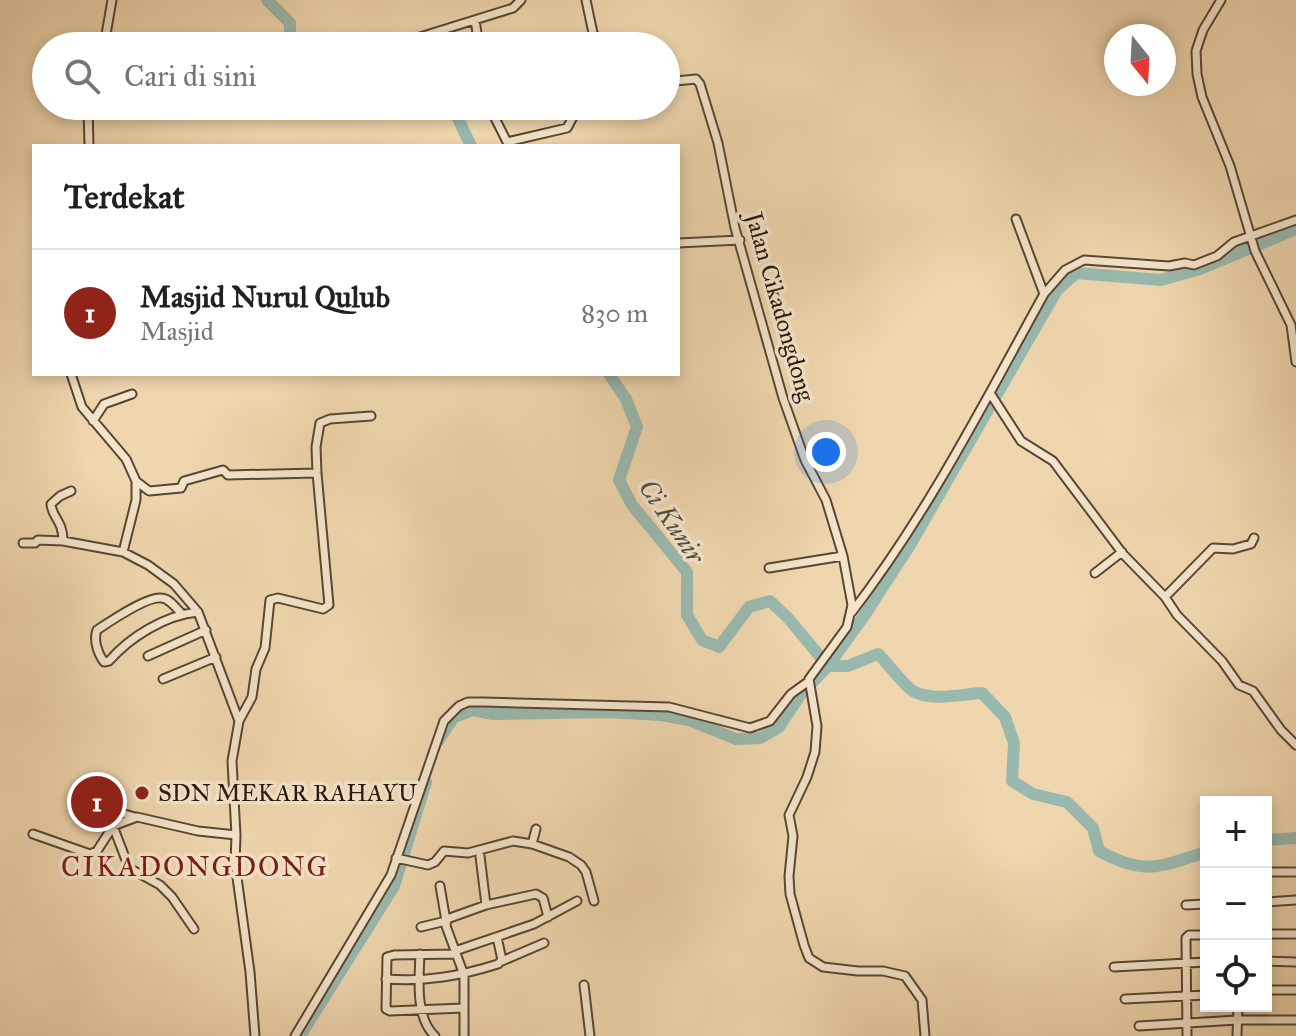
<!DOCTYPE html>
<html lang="id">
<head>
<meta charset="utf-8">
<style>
	:root { --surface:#fff; --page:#f6f6f6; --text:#202124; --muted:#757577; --line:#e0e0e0; --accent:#8f2418 }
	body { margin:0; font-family:"IM FELL Great Primer",serif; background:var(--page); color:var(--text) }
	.controls { position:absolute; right:24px; bottom:24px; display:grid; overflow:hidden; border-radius:0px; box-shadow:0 4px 12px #0003 }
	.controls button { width:72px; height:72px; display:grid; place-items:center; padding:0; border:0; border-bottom:2px solid var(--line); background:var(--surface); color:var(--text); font:40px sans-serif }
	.compass { position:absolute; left:1104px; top:24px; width:72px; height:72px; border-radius:50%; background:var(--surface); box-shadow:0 4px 12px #0003; rotate:162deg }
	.you { position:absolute; left:826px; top:452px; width:28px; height:28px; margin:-20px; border:6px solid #fff; border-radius:50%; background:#1a73e8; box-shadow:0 0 0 12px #1a73e833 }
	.badge { display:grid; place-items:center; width:52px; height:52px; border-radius:50%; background:var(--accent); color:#fff; font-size:26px; font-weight:700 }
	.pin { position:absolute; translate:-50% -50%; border:4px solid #fff; box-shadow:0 2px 8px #0006 }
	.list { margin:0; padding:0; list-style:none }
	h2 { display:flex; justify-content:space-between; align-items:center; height:104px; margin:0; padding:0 32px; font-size:34px }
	h2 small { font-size:26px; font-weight:400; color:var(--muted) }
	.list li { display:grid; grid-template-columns:52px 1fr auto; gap:24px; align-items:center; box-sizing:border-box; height:128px; padding:0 32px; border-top:2px solid var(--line) }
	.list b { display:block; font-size:30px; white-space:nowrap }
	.list p { margin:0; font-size:26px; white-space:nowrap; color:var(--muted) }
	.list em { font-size:26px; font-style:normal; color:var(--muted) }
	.icon { flex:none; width:44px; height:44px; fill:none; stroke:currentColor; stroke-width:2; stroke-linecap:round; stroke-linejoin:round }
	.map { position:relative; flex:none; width:1296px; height:1036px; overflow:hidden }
	.search { position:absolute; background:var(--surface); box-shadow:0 4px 12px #0003; left:32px; top:32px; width:648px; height:88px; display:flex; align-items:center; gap:20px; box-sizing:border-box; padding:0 28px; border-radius:44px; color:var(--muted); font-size:30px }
	.panel { position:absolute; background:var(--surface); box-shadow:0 4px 12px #0003; left:32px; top:144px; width:648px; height:232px; border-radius:0px }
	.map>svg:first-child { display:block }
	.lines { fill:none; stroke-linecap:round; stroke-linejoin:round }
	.river { stroke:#9ab9ae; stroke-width:12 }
	.minor-casing { stroke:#584735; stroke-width:11 }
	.minor { stroke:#f5e4ca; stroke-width:7 }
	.poi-dot { fill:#8f2418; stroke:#f5e4ca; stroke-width:3 }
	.labels { text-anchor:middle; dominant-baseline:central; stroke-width:7; stroke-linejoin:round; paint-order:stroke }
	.street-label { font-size:24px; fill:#26170d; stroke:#f5e4ca }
	.poi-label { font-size:24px; fill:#26170d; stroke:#f5e4ca; text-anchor:start }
	.water-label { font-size:26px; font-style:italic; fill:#4f5045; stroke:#f5e4ca }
	.quarter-label { font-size:28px; letter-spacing:2px; fill:#7a1f14; stroke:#f5e4ca }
</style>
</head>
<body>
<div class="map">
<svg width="1296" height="1036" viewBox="0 0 1296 1036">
	<rect width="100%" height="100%" fill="#efd6ae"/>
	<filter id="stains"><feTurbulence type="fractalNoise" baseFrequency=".0025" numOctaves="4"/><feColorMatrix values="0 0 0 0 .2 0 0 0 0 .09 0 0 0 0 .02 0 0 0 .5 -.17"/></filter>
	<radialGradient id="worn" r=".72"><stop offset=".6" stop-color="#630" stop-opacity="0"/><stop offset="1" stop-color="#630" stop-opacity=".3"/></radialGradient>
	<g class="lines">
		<path class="river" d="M267 0 290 23V46
			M452 106 471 146
			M609 374 626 399 637 427 619 480 632 505 687 572V615L702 640 719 647 749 607 770 601 788 618 828 666H848L878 654C887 662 906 688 913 691 932 702 962 694 982 693L1005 717 1014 743 1012 781 1033 794 1067 802 1093 828 1099 851C1145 876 1159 867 1206 852
			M438 741 454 717 473 710 493 714 607 712 661 715 689 720 736 739 760 738 779 727 801 694 828 666 864 616 910 545 1057 290 1076 273 1161 280 1200 269 1296 229
			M1266 840 1296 838
			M300 1036 394 886 426 782"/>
		<defs>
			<path id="minor" d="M586 0 593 33 601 46
				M1221 0 1203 30 1196 51 1197 74 1202 97 1230 166 1255 251 1291 325 1296 362
				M475 20 479 46
				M407 41 513 8 521 0
				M104 46 112 0
				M666 82 696 79 700 84 718 143 735 228 783 398 805 460 826 500 843 556 852 605 847 627 809 679 817 726 815 752 807 777 789 815 793 836 789 876 790 894 804 945 809 958 823 967 858 971H883L905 976 922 1000 925 1036
				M88 106 89 146
				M489 106 507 142 567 128 573 117V106
				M1016 219 1044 294
				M678 243 740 240
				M71 374 82 407 126 459 136 481V500L123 552
				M990 393 1021 441 1053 461 1123 554 1165 597 1177 615 1222 661 1239 685 1253 691 1281 730 1296 745
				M93 421 104 404 132 394
				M136 481 149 491 181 488 184 481 223 470 228 475 317 473
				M63 541C63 520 52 518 51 504L60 496 71 491
				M23 543H35L38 540 63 541 123 552 148 565 174 584 198 612 239 721 232 761 236 835 235 863 250 972 255 1036
				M769 568 843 556
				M1095 573 1122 552
				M1165 597 1213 548 1233 549 1251 544 1254 538
				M852 612C928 513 984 403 1044 294L1065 270 1084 260 1169 266 1185 263 1194 265 1217 256 1234 242 1296 220
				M181 613C175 607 169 598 161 598 147 596 109 622 97 630 93 640 98 654 104 662L109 661C130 637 165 615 198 612
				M148 656 206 630
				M163 679 216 657
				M239 721 252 697 256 669 265 648 270 600 278 598 323 609 329 605 317 473 316 447 320 423 330 419 371 416
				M107 809 135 817
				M113 826 129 868 160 885 172 897 194 929
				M33 834 90 854 97 851 113 826 137 817 198 831 236 835
				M532 844 536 829
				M480 856 486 905
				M396 858 428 865 435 862 444 851 468 853 513 841 532 844 569 857 581 865 586 872 594 901
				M1266 872H1296
				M440 886 446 921
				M1266 902 1296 900
				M1186 905 1206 904
				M421 927 446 921
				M1266 934H1296
				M455 951 534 924 577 901
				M420 954C419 979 415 1018 435 1036
				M456 954 394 955 387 957 386 1009 390 1011 464 1008
				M502 961 544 943
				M1266 961 1296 962
				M1114 967 1206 962
				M386 979C426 982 460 976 498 964L502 960 497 937
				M584 985 590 1036
				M1266 990H1296
				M1125 999 1206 995
				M1139 1026 1237 1020H1296
				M295 1036 391 875 444 721 459 706 468 702H484L669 707 750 728 770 721 791 694 809 681
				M464 1036V975L446 926 447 919 486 905 536 894 543 898 548 917
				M1187 1036 1186 938 1189 935H1206
				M1237 1036 1238 1006"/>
		</defs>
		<use href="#minor" class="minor-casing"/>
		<use href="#minor" class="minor"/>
	</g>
	<circle class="poi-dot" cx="142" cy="793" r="8"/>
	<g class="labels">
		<g class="street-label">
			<text transform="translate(780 307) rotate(74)">Jalan Cikadongdong</text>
		</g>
		<g class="poi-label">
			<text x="158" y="793">SDN MEKAR RAHAYU</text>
		</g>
		<g class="water-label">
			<text transform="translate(672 521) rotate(56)">Ci Kunir</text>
		</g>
		<g class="quarter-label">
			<text x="195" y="866">CIKADONGDONG</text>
		</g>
	</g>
	<rect width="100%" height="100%" filter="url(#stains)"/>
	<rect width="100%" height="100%" fill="url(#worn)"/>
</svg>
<div class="controls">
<button>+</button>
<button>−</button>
<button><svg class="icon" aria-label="locate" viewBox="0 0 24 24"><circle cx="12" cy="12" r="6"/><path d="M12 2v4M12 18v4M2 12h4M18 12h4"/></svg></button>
</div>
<svg class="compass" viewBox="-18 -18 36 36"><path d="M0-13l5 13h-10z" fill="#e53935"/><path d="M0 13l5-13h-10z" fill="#757577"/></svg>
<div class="you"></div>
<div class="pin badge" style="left:97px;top:802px">1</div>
<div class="search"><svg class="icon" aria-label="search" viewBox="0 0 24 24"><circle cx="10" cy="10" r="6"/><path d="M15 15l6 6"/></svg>Cari di sini</div>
<section class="panel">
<h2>Terdekat<small></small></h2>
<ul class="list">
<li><span class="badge">1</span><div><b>Masjid Nurul Qulub</b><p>Masjid</p></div><em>830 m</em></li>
</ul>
</section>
</div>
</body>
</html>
